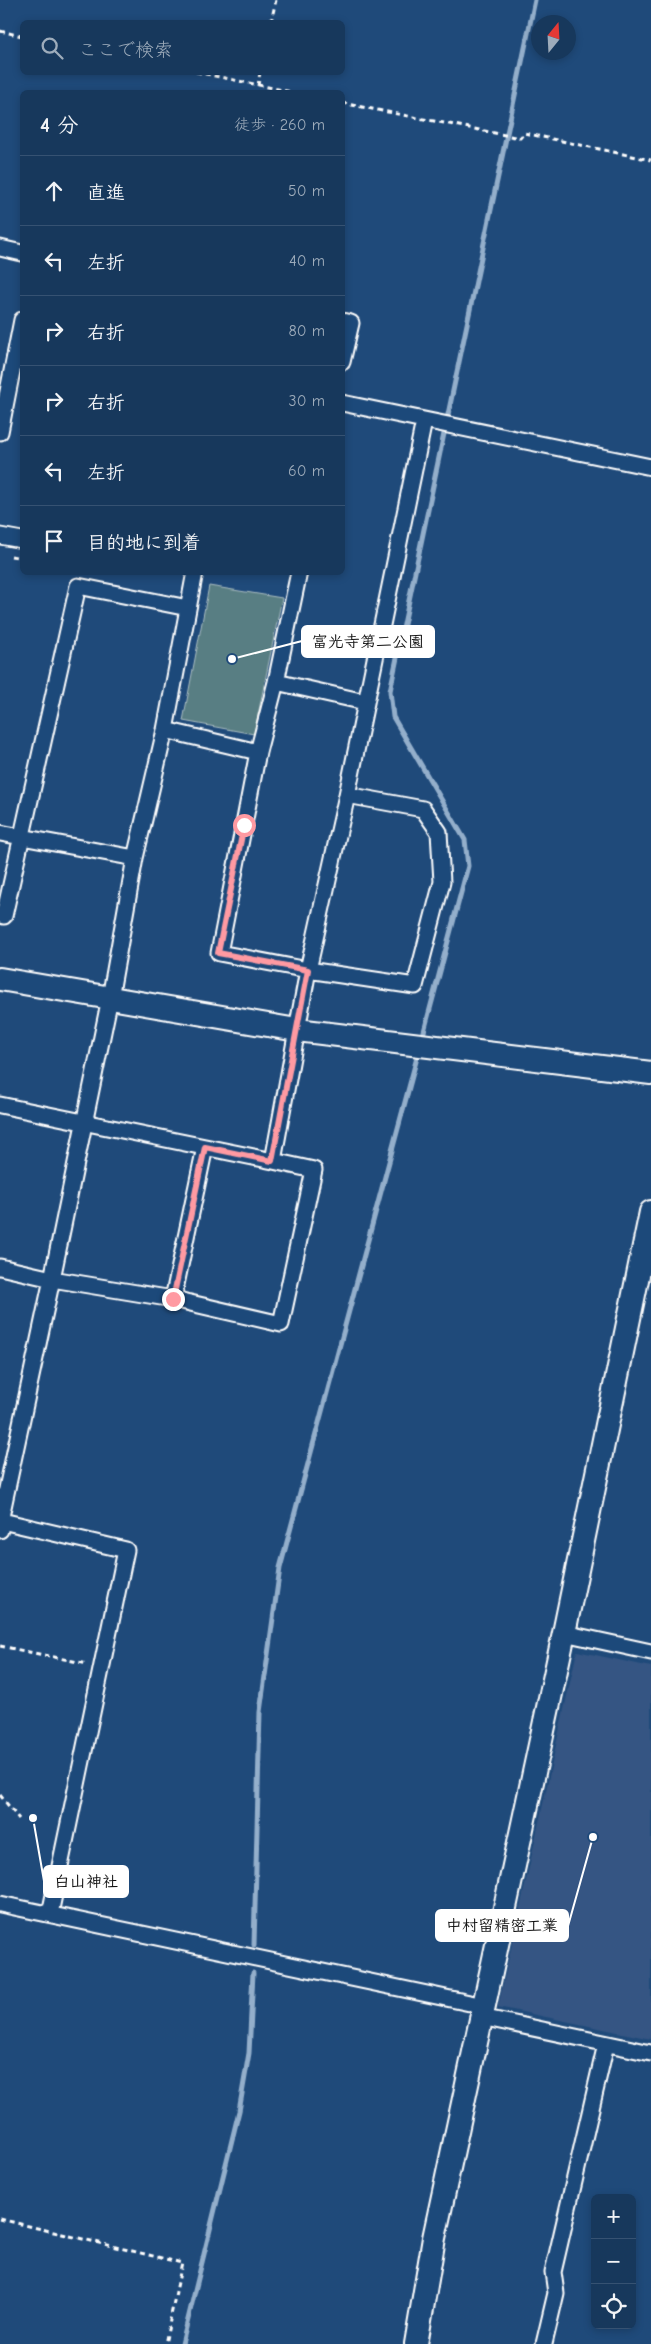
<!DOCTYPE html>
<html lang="ja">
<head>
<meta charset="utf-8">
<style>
	:root { --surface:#17385c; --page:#244365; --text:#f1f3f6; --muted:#9eacbb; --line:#365272 }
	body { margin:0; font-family:"Comic Neue","Klee One",sans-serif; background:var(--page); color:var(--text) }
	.controls { position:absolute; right:15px; bottom:15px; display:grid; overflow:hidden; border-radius:8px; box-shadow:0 2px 8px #0003 }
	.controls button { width:45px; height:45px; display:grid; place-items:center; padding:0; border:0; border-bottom:1px solid var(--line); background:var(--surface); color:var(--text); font:25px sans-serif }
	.compass { position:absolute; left:531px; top:15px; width:45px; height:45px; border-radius:50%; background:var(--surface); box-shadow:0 2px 8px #0003; rotate:18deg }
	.stop { position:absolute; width:15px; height:15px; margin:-11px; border:4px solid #ff9aa2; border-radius:50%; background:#fff }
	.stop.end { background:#ff9aa2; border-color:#fff; box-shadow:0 1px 5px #0008 }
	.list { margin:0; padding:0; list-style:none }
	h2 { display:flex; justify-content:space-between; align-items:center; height:65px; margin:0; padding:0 20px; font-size:21px }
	h2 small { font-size:16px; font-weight:400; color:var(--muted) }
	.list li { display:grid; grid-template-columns:32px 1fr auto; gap:15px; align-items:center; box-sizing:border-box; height:70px; padding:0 20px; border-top:1px solid var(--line) }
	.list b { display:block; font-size:19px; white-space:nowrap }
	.list em { font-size:16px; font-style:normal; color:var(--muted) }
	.icon { flex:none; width:28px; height:28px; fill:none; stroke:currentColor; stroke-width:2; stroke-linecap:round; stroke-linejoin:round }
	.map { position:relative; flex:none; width:651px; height:2344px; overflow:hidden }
	.search { position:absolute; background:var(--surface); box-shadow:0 2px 8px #0003; left:20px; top:20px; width:325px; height:55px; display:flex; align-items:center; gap:12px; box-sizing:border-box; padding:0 18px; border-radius:8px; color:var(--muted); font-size:19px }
	.panel { position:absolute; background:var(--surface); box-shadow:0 2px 8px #0003; left:20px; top:90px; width:325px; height:485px; border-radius:8px }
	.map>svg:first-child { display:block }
	.built { fill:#355583 }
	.green { fill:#597e83; stroke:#acbec1 }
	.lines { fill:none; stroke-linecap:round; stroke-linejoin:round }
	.stream { stroke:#94afcb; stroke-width:5 }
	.street-casing { stroke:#fff; stroke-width:19 }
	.secondary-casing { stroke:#fff; stroke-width:26 }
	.path { stroke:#fff; stroke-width:3; stroke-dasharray:5 4; stroke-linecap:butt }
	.street { stroke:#1f4a7a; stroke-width:15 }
	.secondary { stroke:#1f4a7a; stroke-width:22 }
	.route { stroke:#ff9aa2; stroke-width:6 }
	.leader { fill:none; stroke:#fff; stroke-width:2 }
	.callout-dot { fill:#fff; stroke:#1f4a7a; stroke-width:2 }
	.callout { fill:#fff; stroke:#fff; stroke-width:2 }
	.callout-label { font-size:16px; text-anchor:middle; font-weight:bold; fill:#111 }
</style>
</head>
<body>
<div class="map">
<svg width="651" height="2344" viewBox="0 0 651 2344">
	<rect width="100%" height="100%" fill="#1f4a7a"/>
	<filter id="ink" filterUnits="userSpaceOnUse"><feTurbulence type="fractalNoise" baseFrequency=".02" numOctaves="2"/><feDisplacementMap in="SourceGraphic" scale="10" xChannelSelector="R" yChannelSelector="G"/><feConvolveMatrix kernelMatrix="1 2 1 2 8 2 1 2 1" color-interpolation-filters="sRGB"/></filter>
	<g filter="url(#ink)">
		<path class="built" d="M577 1651 651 1667V2039L498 2007Z"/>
		<path class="green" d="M209 586 282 598 254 734 183 721Z"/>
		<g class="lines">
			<path class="stream" d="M422 1039 468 866 465 840 393 717 390 691 535 0
				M254 1945 260 1712 280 1568 419 1050
				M182 2344 239 2111 249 2053 253 1973"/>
			<defs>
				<path id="street" d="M0 248 22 253
					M342 321 351 323 342 362
					M342 403 651 467
					M0 432 22 320
					M0 536 22 540
					M276 682 365 702
					M165 730 258 752
					M347 795 423 809 439 832 442 882 415 986 308 970 347 795 424 421
					M0 833 135 858
					M0 915 4 916 78 586 188 608
					M0 1105 273 1161 308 970 219 953 258 752 276 682 299 572
					M0 1267 52 1279 173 1299 281 1324 314 1170 273 1161
					M173 1299 205 1147
					M2 1521 126 1550 50 1914
					M0 1530 2 1512 52 1279 110 998 135 858 165 730 195 572
					M564 1633 651 1652
					M0 1904 484 2006
					M481 2017 651 2053
					M544 2344 556 2293 553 2272 606 2044"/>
				<path id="secondary" d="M0 979 297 1030 651 1073
					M416 2344 434 2238 564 1633 651 1212"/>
			</defs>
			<use href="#street" class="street-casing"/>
			<use href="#secondary" class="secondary-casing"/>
			<path class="path" d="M271 22 276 0
				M0 31 22 36
				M196 72 292 92
				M258 86 260 72
				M342 103 520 138 524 133 651 160
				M11 556 22 558
				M0 1646 88 1664
				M0 1795 19 1819
				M0 2219 182 2263 165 2344"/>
			<use href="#street" class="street"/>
			<use href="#secondary" class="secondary"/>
		</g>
	</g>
	<g class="lines" filter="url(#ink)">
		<path class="route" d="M173 1299 205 1147 272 1161 308 970 218 953 244 825"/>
	</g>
	<path class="leader" d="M232 659L302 641M33 1818L44 1881M593 1837L568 1926"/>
	<g class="callout-dot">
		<circle cx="232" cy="659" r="5"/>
		<circle cx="33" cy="1818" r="5"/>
		<circle cx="593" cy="1837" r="5"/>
	</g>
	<g class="callout">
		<rect x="302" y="626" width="132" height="31" rx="5"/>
		<rect x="44" y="1866" width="84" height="31" rx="5"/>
		<rect x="436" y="1910" width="132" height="31" rx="5"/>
	</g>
	<g class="callout-label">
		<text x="368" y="647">富光寺第二公園</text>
		<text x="86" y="1887">白山神社</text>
		<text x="502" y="1931">中村留精密工業</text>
	</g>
</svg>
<div class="controls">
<button>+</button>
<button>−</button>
<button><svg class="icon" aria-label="locate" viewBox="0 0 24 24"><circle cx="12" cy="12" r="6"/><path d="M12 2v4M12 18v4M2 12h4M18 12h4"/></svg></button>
</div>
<svg class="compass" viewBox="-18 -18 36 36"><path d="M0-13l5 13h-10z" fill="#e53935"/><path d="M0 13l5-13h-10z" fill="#9eacbb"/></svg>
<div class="stop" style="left:244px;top:825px"></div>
<div class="stop end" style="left:173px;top:1299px"></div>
<div class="search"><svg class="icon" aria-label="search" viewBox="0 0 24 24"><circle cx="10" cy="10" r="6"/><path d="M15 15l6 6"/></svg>ここで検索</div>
<section class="panel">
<h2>4 分<small>徒歩 · 260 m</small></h2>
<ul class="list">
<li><svg class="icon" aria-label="ahead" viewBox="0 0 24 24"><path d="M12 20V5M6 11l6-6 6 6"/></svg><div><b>直進</b></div><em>50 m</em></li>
<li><svg class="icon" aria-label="left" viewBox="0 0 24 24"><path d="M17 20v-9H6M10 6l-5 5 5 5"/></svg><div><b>左折</b></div><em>40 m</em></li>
<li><svg class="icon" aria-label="right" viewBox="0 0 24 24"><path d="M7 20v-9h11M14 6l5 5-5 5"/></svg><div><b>右折</b></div><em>80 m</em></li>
<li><svg class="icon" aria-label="right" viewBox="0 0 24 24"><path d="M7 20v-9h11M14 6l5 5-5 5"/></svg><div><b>右折</b></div><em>30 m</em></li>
<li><svg class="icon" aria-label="left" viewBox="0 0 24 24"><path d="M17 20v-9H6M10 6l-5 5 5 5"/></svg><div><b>左折</b></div><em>60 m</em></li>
<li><svg class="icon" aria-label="arrive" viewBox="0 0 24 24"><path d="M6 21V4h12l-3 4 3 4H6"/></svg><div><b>目的地に到着</b></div></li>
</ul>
</section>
</div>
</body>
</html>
